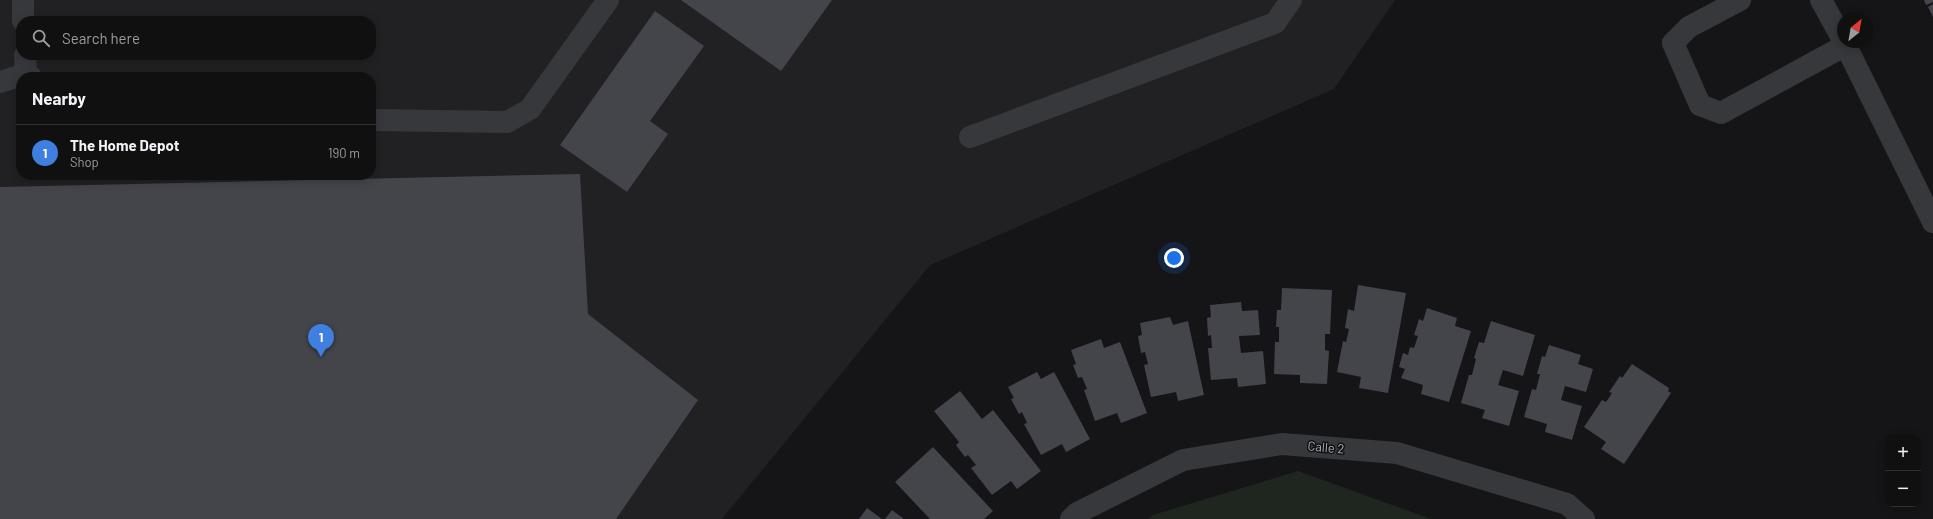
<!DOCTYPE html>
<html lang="en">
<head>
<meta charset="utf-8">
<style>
	:root { --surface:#101011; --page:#19191a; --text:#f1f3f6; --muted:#9c9d9f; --line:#303031; --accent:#d93025 }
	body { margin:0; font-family:Barlow,sans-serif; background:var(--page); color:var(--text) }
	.controls { position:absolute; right:12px; bottom:12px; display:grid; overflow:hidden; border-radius:8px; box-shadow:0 2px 10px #0003 }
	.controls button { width:36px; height:36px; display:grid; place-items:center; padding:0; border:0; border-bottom:1px solid var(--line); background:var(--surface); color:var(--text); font:20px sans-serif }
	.compass { position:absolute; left:1837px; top:12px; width:36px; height:36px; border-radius:50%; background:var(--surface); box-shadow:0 2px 10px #0003; rotate:31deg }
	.you { position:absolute; left:1174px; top:258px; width:14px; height:14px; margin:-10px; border:3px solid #fff; border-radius:50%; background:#1a73e8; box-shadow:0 0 0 6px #1a73e833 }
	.badge { display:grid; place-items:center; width:26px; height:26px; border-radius:50%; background:var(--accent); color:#fff; font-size:13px; font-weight:700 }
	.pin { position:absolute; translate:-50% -33px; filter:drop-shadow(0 1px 2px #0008) }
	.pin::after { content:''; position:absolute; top:21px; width:14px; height:12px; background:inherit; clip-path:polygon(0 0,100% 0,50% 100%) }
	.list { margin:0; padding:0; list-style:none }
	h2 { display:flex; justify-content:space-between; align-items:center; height:52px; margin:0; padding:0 16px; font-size:17px }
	h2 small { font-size:13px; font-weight:400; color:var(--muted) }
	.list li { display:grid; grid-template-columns:26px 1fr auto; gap:12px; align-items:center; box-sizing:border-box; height:56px; padding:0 16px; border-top:1px solid var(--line) }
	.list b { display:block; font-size:15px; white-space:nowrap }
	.list p { margin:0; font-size:13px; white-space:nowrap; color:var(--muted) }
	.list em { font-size:13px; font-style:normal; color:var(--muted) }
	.icon { flex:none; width:22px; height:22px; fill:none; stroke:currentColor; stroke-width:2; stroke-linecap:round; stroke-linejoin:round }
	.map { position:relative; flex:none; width:1933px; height:519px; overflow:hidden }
	.search { position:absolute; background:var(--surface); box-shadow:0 2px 10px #0003; left:16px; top:16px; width:360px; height:44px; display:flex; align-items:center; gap:10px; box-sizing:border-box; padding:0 14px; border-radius:16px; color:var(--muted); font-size:15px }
	.panel { position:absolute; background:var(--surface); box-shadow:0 2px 10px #0003; left:16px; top:72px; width:360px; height:108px; border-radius:16px }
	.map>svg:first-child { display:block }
	.built { fill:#212124; fill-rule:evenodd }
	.green { fill:#1f261f }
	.building { fill:#44454a }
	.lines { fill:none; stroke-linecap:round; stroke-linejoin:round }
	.minor { stroke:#36383b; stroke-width:22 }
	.labels { text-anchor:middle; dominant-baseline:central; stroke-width:3; stroke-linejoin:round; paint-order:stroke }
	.street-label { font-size:13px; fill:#a7aeb6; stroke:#101012 }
</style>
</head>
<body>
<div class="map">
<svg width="1933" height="519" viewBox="0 0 1933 519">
	<rect width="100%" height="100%" fill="#151517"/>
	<path class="built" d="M0 0H1395L1334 89 930 265 722 519H0ZM21 21H371V55H21ZM21 77H371V175H21Z"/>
	<path class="green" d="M1298 471 1431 519H1148L1153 515Z"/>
	<path class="building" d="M681 0H832L781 71Z
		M1924 0H1933V2L1926 5Z
		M1933 4V17L1928 7Z
		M655 11 704 46 650 121 668 134 627 192 560 145Z
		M580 174 588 314 698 400 616 519H0V187Z
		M1358 285 1406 293 1388 393 1359 388 1361 377 1337 372 1343 341 1346 342 1349 329 1345 328 1348 309 1354 311Z
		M1282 288 1332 290 1330 334H1325V350L1329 351 1327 384 1300 383V375L1274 374 1275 342H1279V327H1276L1277 310H1281Z
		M1241 302 1242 311 1258 310 1260 335 1239 336 1241 353 1263 351 1266 384 1238 387 1237 378 1211 380 1208 348H1212L1211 335 1208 336 1207 318 1211 317 1210 305Z
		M1427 308 1457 318 1455 326 1471 331 1449 402 1421 394 1423 385 1401 378 1405 369 1399 367 1403 353 1408 355 1410 347 1414 348 1418 336 1414 335 1419 319 1423 321Z
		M1170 317 1173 325 1188 321 1204 395 1178 401 1176 392 1151 397 1144 365 1148 364 1145 352 1141 353 1138 336 1142 335 1140 323Z
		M1491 321 1535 335 1523 376 1503 370 1498 385 1519 391 1509 426 1482 418 1485 410 1461 403 1469 375H1472L1476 359 1474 358 1479 342 1484 343Z
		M1101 339 1104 348 1120 342 1147 413 1121 423 1117 413 1095 421 1084 390 1087 389 1082 377 1078 378 1073 365 1076 364 1071 350Z
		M1549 345 1581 355 1578 364 1593 369 1586 392 1565 386 1561 400 1582 406 1572 440 1545 432 1547 424 1524 417 1532 389 1536 390 1540 374H1537L1542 356 1545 357Z
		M1632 364 1669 388 1668 391 1671 393 1624 464 1601 449 1606 442 1584 427 1602 400 1606 402 1612 393 1609 392 1620 376 1622 378Z
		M1037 372 1041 379 1054 372 1090 439 1066 452 1062 444 1041 455 1024 424 1027 423 1022 412 1019 414 1011 399 1014 398 1008 387Z
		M960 391 982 419 993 410 1041 471 1017 489 1011 481 992 495 971 468 976 465 968 455 965 457 956 445 959 442 934 411Z
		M933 447 993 511 984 519H930L895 482Z
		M867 508 882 519H859Z
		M892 510 904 519H885Z"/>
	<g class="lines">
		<path class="minor" d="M23 0V21
			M1740 0 1689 27 1673 43 1700 105 1721 113 1846 45
			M1821 0 1843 40
			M1844 42 1933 222
			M25 55 26 74
			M0 82 26 74 31 77
			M371 120 507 122 530 109 608 0
			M970 137 1275 23 1291 0
			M1071 519 1077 513 1183 460 1282 444 1397 453 1567 504 1584 519"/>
	</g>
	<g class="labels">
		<g class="street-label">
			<text transform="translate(1326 447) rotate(5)">Calle 2</text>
		</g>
	</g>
</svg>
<div class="controls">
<button>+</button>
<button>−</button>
</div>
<svg class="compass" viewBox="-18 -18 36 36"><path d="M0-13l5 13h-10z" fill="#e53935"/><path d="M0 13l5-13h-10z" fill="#9c9d9f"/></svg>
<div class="you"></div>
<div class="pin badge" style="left:321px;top:357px;background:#3f7fe0">1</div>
<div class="search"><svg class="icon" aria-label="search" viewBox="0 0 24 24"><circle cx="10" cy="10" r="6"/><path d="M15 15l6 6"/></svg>Search here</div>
<section class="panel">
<h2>Nearby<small></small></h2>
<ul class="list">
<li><span class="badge" style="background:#3f7fe0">1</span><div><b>The Home Depot</b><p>Shop</p></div><em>190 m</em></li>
</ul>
</section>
</div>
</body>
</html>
